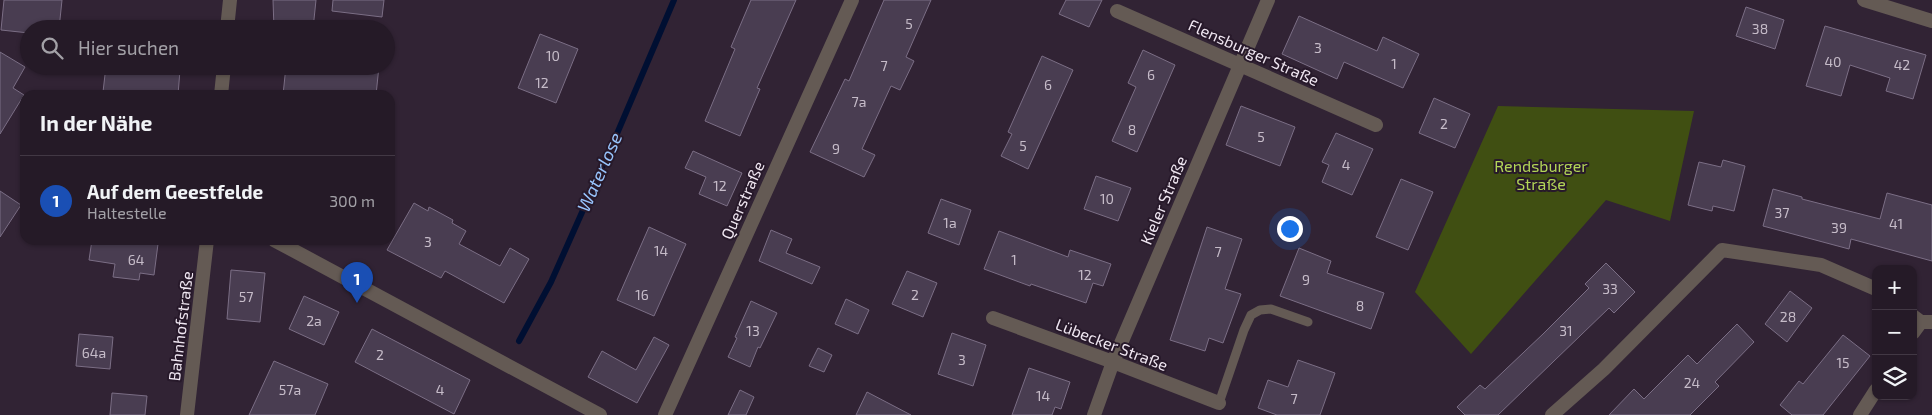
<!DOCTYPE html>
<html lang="de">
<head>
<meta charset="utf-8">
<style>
	:root { --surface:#251a27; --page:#312733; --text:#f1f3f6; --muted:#a3a1a7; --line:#423844; --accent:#83bcfb }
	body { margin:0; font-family:"Exo 2",sans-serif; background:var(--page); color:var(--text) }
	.controls { position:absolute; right:15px; bottom:15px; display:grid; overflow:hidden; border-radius:10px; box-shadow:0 1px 4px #0004 }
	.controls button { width:45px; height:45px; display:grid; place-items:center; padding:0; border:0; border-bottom:1px solid var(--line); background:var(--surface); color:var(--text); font:25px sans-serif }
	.you { position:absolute; left:1289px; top:228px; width:18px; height:18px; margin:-12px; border:4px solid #fff; border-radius:50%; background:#1a73e8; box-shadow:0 0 0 8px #1a73e833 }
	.badge { display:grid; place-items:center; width:32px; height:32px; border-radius:50%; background:var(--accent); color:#fff; font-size:16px; font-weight:700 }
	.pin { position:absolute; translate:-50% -41px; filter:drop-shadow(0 1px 2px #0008) }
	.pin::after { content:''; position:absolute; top:26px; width:18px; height:15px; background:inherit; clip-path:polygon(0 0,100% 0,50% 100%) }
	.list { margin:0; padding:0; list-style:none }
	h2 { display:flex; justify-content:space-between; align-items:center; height:65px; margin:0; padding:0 20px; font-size:21px }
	h2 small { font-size:16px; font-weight:400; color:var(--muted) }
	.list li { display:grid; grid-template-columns:32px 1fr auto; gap:15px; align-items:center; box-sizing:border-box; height:90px; padding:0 20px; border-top:1px solid var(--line) }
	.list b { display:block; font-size:19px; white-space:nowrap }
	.list p { margin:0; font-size:16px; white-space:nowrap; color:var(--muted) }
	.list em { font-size:16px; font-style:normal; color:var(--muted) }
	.icon { flex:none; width:28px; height:28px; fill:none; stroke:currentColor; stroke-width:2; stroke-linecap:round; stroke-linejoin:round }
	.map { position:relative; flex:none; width:1932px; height:415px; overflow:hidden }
	.search { position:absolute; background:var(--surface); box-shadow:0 1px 4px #0004; left:20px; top:20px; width:375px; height:55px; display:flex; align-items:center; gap:12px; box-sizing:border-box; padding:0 18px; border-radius:28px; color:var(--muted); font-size:19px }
	.panel { position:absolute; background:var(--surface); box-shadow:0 1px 4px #0004; left:20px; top:90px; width:375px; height:155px; border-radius:15px }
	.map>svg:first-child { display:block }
	.green { fill:#404f12 }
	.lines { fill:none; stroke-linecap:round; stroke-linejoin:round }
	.stream { stroke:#000f32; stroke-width:6 }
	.building { fill:#493d51; stroke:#7b6e85 }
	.service { stroke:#645a54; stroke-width:9 }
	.minor { stroke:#645a54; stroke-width:14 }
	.labels { text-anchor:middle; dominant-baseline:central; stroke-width:4; stroke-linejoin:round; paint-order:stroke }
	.number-label { font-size:14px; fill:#c6bcc9 }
	.street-label { font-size:16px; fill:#efe6f1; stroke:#27192a }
	.park-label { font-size:16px; fill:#b3d657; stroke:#27192a }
	.water-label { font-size:18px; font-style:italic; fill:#98c4fd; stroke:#27192a }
</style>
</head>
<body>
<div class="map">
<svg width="1932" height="415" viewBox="0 0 1932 415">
	<rect width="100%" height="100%" fill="#312334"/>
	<path class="green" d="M1498 106 1694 111 1670 221 1606 200 1471 354 1415 292Z"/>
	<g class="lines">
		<path class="stream" d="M519 341 551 282 616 136 674 0"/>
	</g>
	<path class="building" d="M4 0H62L59 29H29V33L1 30Z
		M273 0H316L313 29H274Z
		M333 0H384L382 17 332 11Z
		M751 0H796L757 88 760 89 740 136 705 121 735 49 731 47Z
		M884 0H931L906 57 914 61 900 90 891 86 862 149 875 155 864 177 810 152 845 79 849 81Z
		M1066 0H1102L1089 27 1059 14Z
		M1746 7 1784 20 1775 49 1736 36Z
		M1299 16 1377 51 1383 37 1419 54 1403 88 1344 62 1337 79 1282 54Z
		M1825 26 1926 55 1913 99 1886 91 1890 78 1850 65 1841 96 1806 86Z
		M540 34 578 49 556 103 518 88Z
		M1143 50 1175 65 1137 152 1112 141 1136 87 1128 83Z
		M0 52 25 67 13 88 24 95 0 134Z
		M1042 56 1073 70 1028 169 1001 156 1012 134 1008 132Z
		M106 66H174V69L180 70 178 95H116L117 93 103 92Z
		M286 66H379L376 95H283Z
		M1434 98 1470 114 1455 148 1419 133Z
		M1241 106 1295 127 1280 166 1226 145Z
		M1336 133 1373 149 1352 195 1322 182 1329 165 1322 162Z
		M693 151 742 173 727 206 699 194 706 177 685 168Z
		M1723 160 1745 166 1734 211 1713 206 1712 211 1688 205 1699 162 1721 167Z
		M1096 176 1131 188 1118 221 1084 209Z
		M1401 179 1433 192 1408 250 1376 237Z
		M1773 189 1802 197V199L1880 219 1887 193 1932 205V261L1851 239 1849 249 1763 226Z
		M0 191 21 205 0 237Z
		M941 199 971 210 959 245 928 233Z
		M414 203 428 211 429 207 453 220 452 223 466 231 459 244 500 266 510 248 529 259 504 303 445 271 441 278 387 250Z
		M649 227 686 244 654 316 617 300Z
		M1207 227 1242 239 1225 289 1241 294 1223 343 1209 338 1205 351 1170 340Z
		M771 230 792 239 786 253 820 267 812 284 759 261Z
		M999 231 1068 257 1070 250 1111 264 1103 286 1093 283 1086 303 1031 284 1030 286 984 269Z
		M92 240H123L158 244 154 275 140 273 139 280 113 277 115 264 89 260Z
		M1299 248 1331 261 1327 273 1384 293 1371 329 1280 296Z
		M1606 263 1635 292 1614 313 1609 308 1498 415H1465L1457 407 1480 385 1485 389 1543 334 1589 288 1585 284Z
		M231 270 265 273 260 322 227 319Z
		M907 271 937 283 923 317 892 304Z
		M1790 291 1812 308 1787 342 1765 324Z
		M304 296 339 312 324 345 289 329Z
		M846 299 869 310 858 334 835 324Z
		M751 301 777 313 760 348 758 347 750 367 728 357 737 338 735 337Z
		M1737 324 1754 342 1715 382 1719 386 1690 415H1609L1634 389 1644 399 1688 355 1697 364Z
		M372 329 470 380 454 414 355 362Z
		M952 333 986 345 973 386 938 374Z
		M79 334 113 337 110 369 76 366Z
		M1843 335 1870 356 1823 415H1792L1780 405 1799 381 1803 384Z
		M654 337 669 345 637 403 588 377 602 351 636 370Z
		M818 348 832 355 824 372 809 366Z
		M1298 360 1335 373 1320 415H1277L1258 408 1268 380 1288 387Z
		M274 361 328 384 315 415H249Z
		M1029 368 1070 382 1061 409 1055 407 1052 415H1012Z
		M740 390 754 397 746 415H728Z
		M867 392 911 415H856Z
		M112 393 147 396 145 415H110Z"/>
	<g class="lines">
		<path class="service" d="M1219 403 1244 330 1251 315 1260 310 1271 309 1308 322"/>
		<path class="minor" d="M1864 0 1932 21
			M1117 11 1376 125
			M227 29 230 0
			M221 95 224 66
			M274 240 600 415
			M1913 316 1921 322H1932
			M993 318 1113 362 1219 403
			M1913 333 1921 322
			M187 415 207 240
			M665 415 852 0
			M1094 415 1113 362 1268 0
			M1552 415 1604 369 1722 250 1821 265 1876 289
			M1860 415 1876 390"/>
	</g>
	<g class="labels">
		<g class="number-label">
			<text x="909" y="23">5</text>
			<text x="1760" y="28">38</text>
			<text x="1318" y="47">3</text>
			<text x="553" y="55">10</text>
			<text x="1833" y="61">40</text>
			<text x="1394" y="63">1</text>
			<text x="1902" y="64">42</text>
			<text x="884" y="65">7</text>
			<text x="1151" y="74">6</text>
			<text x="542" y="82">12</text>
			<text x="1048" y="84">6</text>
			<text x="859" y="101">7a</text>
			<text x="1444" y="123">2</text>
			<text x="1132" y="129">8</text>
			<text x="1261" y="136">5</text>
			<text x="1023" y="145">5</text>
			<text x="836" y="148">9</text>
			<text x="1346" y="164">4</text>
			<text x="720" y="185">12</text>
			<text x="1107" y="198">10</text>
			<text x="1782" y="212">37</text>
			<text x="950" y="222">1a</text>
			<text x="1896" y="223">41</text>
			<text x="1839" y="227">39</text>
			<text x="428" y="241">3</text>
			<text x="661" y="250">14</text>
			<text x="1218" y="251">7</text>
			<text x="136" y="259">64</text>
			<text x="1014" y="259">1</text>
			<text x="1085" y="274">12</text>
			<text x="1306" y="279">9</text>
			<text x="1610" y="288">33</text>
			<text x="642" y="294">16</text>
			<text x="915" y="294">2</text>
			<text x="246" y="296">57</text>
			<text x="1360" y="305">8</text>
			<text x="1788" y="316">28</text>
			<text x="314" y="320">2a</text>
			<text x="753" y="330">13</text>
			<text x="1566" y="330">31</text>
			<text x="94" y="352">64a</text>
			<text x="380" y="354">2</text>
			<text x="962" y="359">3</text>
			<text x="1843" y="362">15</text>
			<text x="1692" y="382">24</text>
			<text x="290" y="389">57a</text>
			<text x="440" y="389">4</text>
			<text x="1043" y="395">14</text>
			<text x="1294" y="398">7</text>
		</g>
		<g class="street-label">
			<text transform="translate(1254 52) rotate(24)">Flensburger Straße</text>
			<text transform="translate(742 200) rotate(-66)">Querstraße</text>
			<text transform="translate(1163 200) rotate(-67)">Kieler Straße</text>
			<text transform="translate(180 326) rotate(-83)">Bahnhofstraße</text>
			<text transform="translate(1112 344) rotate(21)">Lübecker Straße</text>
		</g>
		<g class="park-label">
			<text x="1541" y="165">Rendsburger<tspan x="1541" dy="18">Straße</tspan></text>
		</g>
		<g class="water-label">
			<text transform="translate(599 172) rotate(-66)">Waterlose</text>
		</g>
	</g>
</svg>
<div class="controls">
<button>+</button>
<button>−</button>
<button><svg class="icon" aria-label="layers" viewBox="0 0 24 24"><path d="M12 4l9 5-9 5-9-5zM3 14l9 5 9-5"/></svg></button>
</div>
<div class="you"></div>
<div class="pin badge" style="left:357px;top:303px;background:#1a4fb4">1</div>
<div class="search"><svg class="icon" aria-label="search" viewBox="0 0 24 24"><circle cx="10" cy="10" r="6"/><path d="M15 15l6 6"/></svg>Hier suchen</div>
<section class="panel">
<h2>In der Nähe<small></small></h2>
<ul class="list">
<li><span class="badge" style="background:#1a4fb4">1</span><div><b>Auf dem Geestfelde</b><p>Haltestelle</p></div><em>300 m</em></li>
</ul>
</section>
</div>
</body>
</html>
